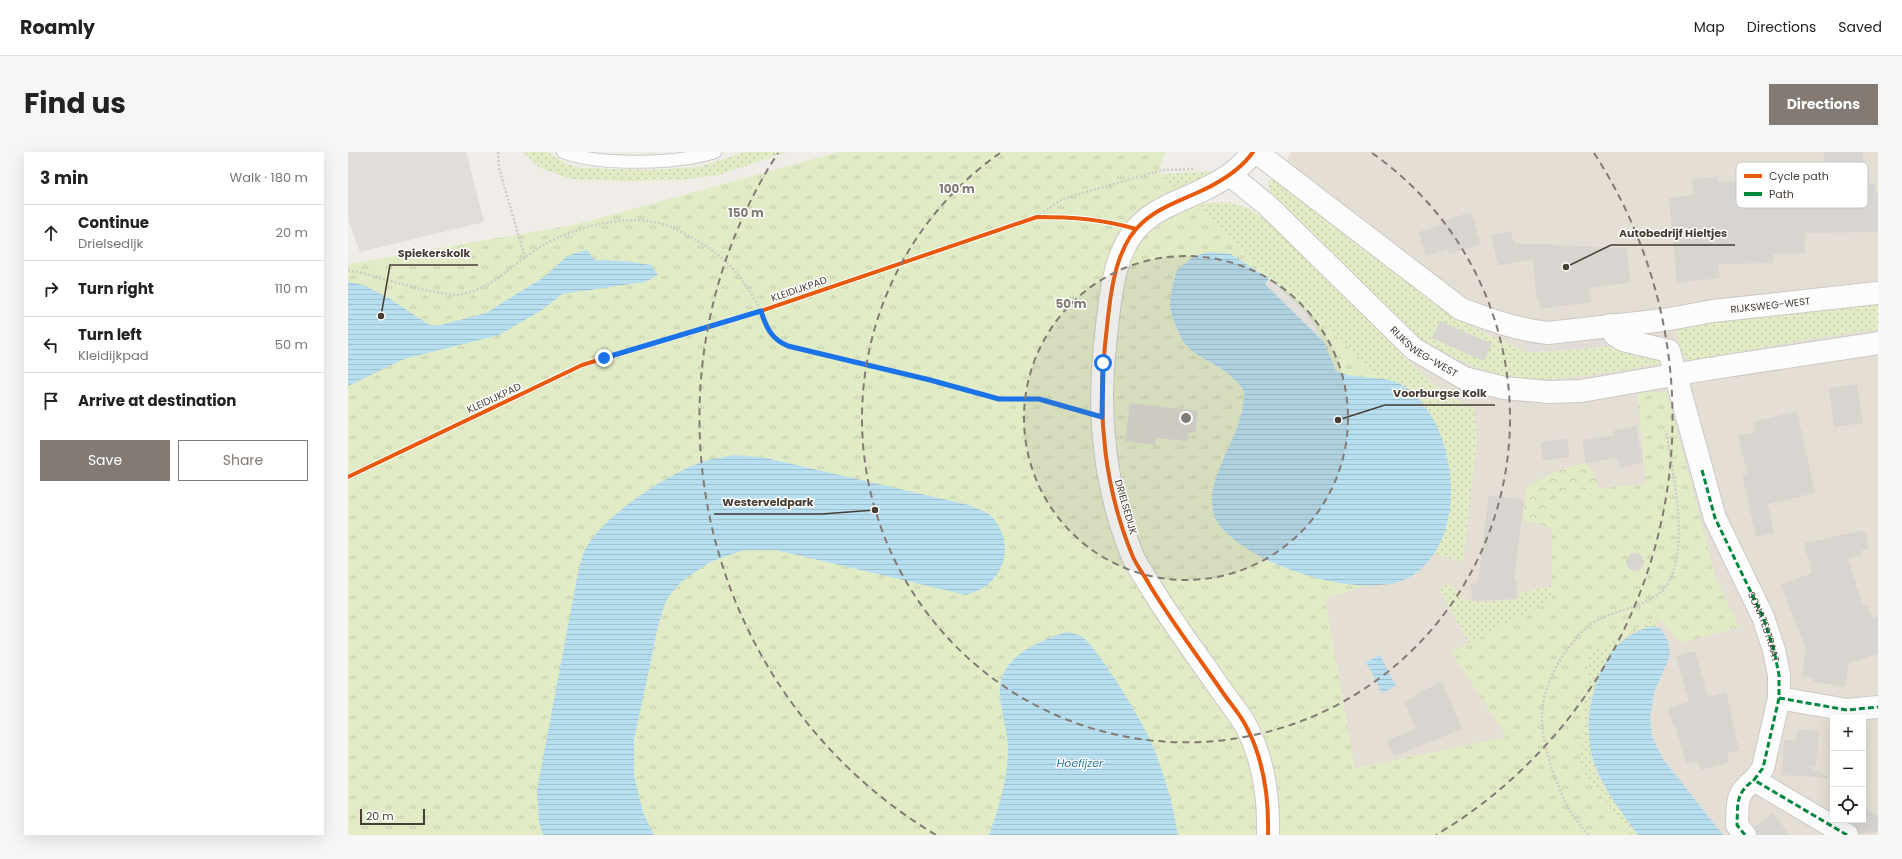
<!DOCTYPE html>
<html lang="en">
<head>
<meta charset="utf-8">
<style>
	:root { --surface:#fff; --page:#f6f6f6; --text:#222; --muted:#767676; --line:#e0e0e0; --accent:#827a73 }
	body { margin:0; font-family:Poppins,sans-serif; background:var(--page); color:var(--text) }
	.controls { position:absolute; right:12px; bottom:12px; display:grid; overflow:hidden; border-radius:0px; box-shadow:0 4px 16px #0002 }
	.controls button { width:36px; height:36px; display:grid; place-items:center; padding:0; border:0; border-bottom:1px solid var(--line); background:var(--surface); color:var(--text); font:20px sans-serif }
	.scale { position:absolute; left:12px; bottom:10px; width:65px; box-sizing:border-box; padding-left:4px; border:2px solid #463d34; border-top:0; font-size:11px; line-height:14px; white-space:nowrap; color:#463d34; -webkit-text-stroke:3px #fff; paint-order:stroke }
	.stop { position:absolute; width:12px; height:12px; margin:-9px; border:3px solid #1a73e8; border-radius:50%; background:#fff }
	.stop.end { background:#1a73e8; border-color:#fff; box-shadow:0 1px 4px #0008 }
	.list { margin:0; padding:0; list-style:none }
	h2 { display:flex; justify-content:space-between; align-items:center; height:52px; margin:0; padding:0 16px; font-size:17px }
	h2 small { font-size:13px; font-weight:400; color:var(--muted) }
	.list li { display:grid; grid-template-columns:26px 1fr auto; gap:12px; align-items:center; box-sizing:border-box; height:56px; padding:0 16px; border-top:1px solid var(--line) }
	.list b { display:block; font-size:15px; white-space:nowrap }
	.list p { margin:0; font-size:13px; white-space:nowrap; color:var(--muted) }
	.list em { font-size:13px; font-style:normal; color:var(--muted) }
	.actions { display:flex; gap:8px; padding:12px 16px }
	.actions a { flex:1; padding:9px 0; border:1px solid var(--accent); border-radius:0px; text-align:center; font-size:14px; color:var(--accent) }
	.actions .main { background:var(--accent); color:#fff }
	.icon { flex:none; width:22px; height:22px; fill:none; stroke:currentColor; stroke-width:2; stroke-linecap:round; stroke-linejoin:round }
	.map { position:relative; flex:none; width:1530px; height:683px; overflow:hidden; border-radius:0px }
	header { display:flex; align-items:center; gap:24px; box-sizing:border-box; height:56px; padding:0 20px; background:var(--surface); border-bottom:1px solid var(--line) }
	header strong { font-size:19px }
	nav { display:flex; gap:22px; margin-inline-start:auto; font-size:14px }
	.intro { display:flex; align-items:center; justify-content:space-between; box-sizing:border-box; height:96px; padding:0 24px }
	h1 { margin:0; font-size:28px }
	.button { padding:10px 18px; border-radius:0px; background:var(--accent); color:#fff; font-size:14px; font-weight:700 }
	main { display:flex; gap:24px; padding:0 24px }
	aside { flex:1; background:var(--surface); border-radius:0px; box-shadow:0 4px 16px #0002 }
	.map>svg:first-child { display:block }
	.residential { fill:#e5ded5; fill-rule:evenodd }
	.grass { fill:url(#grass-dots) }
	.forest { fill:url(#forest-crowns) }
	.park { fill:url(#park-tufts) }
	.parking { fill:#e2ddd9 }
	.water { fill:url(#water-rules) }
	.pier { fill:#f0ece8 }
	.building { fill:#d8d4cf }
	.lines { fill:none; stroke-linecap:round; stroke-linejoin:round }
	.service-casing { stroke:#ccc8c4; stroke-width:14 }
	.minor-casing { stroke:#ccc8c4; stroke-width:24 }
	.path { stroke:#cecbc7; stroke-width:2.5; stroke-dasharray:2 2; stroke-linecap:butt }
	.service { stroke:#fdfcfc; stroke-width:12 }
	.minor { stroke:#fdfcfc; stroke-width:22 }
	.quiet { stroke:#00873e; stroke-width:3; stroke-dasharray:6 3; stroke-linecap:butt }
	.cycleway-casing { stroke:#fff; stroke-width:6 }
	.cycleway { stroke:#e8590c; stroke-width:4 }
	.route { stroke:#1a73e8; stroke-width:5 }
	.ring { fill:none; stroke:#827a73; stroke-width:2; stroke-dasharray:7 5 }
	.labels { text-anchor:middle; dominant-baseline:central; stroke-width:3; stroke-linejoin:round; paint-order:stroke }
	.street-label { font-size:10px; fill:#463d34; stroke:#fff }
	.water-label { font-size:11px; font-style:italic; fill:#25799f; stroke:#fff }
	.key { fill:#fff; stroke:#c8c5c2; stroke-width:1 }
	.key-label { font-size:11px; fill:#463d34 }
	.centre { fill:#827a73; stroke:#fff; stroke-width:2 }
	.ring-label { font-size:12px; text-anchor:middle; font-weight:bold; fill:#827a73; stroke:#fff; stroke-width:3; stroke-linejoin:round; paint-order:stroke }
	.leader { fill:none; stroke:#463d34; stroke-width:1.5 }
	.callout-dot { fill:#463d34; stroke:#fff; stroke-width:1.5 }
	.callout-label { font-size:11px; text-anchor:middle; font-weight:bold; fill:#463d34; stroke:#fff; stroke-width:3; stroke-linejoin:round; paint-order:stroke }
</style>
</head>
<body>
<header>
<strong>Roamly</strong>
<nav><a>Map</a><a>Directions</a><a>Saved</a></nav>
</header>
<div class="intro"><h1>Find us</h1><a class="button">Directions</a></div>
<main>
<aside>
<h2>3 min<small>Walk · 180 m</small></h2>
<ul class="list">
<li><svg class="icon" aria-label="ahead" viewBox="0 0 24 24"><path d="M12 20V5M6 11l6-6 6 6"/></svg><div><b>Continue</b><p>Drielsedijk</p></div><em>20 m</em></li>
<li><svg class="icon" aria-label="right" viewBox="0 0 24 24"><path d="M7 20v-9h11M14 6l5 5-5 5"/></svg><div><b>Turn right</b></div><em>110 m</em></li>
<li><svg class="icon" aria-label="left" viewBox="0 0 24 24"><path d="M17 20v-9H6M10 6l-5 5 5 5"/></svg><div><b>Turn left</b><p>Kleidijkpad</p></div><em>50 m</em></li>
<li><svg class="icon" aria-label="arrive" viewBox="0 0 24 24"><path d="M6 21V4h12l-3 4 3 4H6"/></svg><div><b>Arrive at destination</b></div></li>
</ul>
<div class="actions"><a class="main">Save</a><a>Share</a></div>
</aside>
<div class="map">
<svg width="1530" height="683" viewBox="0 0 1530 683">
	<defs>
		<pattern id="grass-dots" width="8" height="8" patternUnits="userSpaceOnUse"><rect width="8" height="8" fill="#e1ebc6"/><path d="M2 2h.1M6 6h.1" fill="none" stroke="#c2caab" stroke-width="1.8" stroke-linecap="round"/></pattern>
		<pattern id="forest-crowns" width="20" height="18" patternUnits="userSpaceOnUse"><rect width="20" height="18" fill="#e1ebc6"/><path d="M2 6a3 3 0 1 1 6 0M12 15a3 3 0 1 1 6 0" fill="none" stroke="#c2caab"/></pattern>
		<pattern id="park-tufts" width="24" height="20" patternUnits="userSpaceOnUse"><rect width="24" height="20" fill="#e1ebc6"/><path d="M3 7l-1-3M5 7V3M7 7l1-3M15 17l-1-3M17 17v-4M19 17l1-3" fill="none" stroke="#c2caab"/></pattern>
		<pattern id="water-rules" width="6" height="5" patternUnits="userSpaceOnUse"><rect width="6" height="5" fill="#b7dff0"/><path d="M0 2.5h6" fill="none" stroke="#9fc0ce"/></pattern>
	</defs>
	<rect width="100%" height="100%" fill="#f0ece8"/>
	<path class="residential" d="M943 0H1530V683H1355L999 627 957 437 1046 375 1058 204 911 71ZM1485 566H1515V668H1485Z"/>
	<path class="grass" d="M175 0H200L219 12 234 16 298 18 351 15 397 0H438L371 23 334 28 277 29 223 27 192 16Z
		M869 19 816 46 781 29 817 22Z
		M925 26 1120 173 1178 200 1212 199 1270 193 1303 199 1316 211C1265 219 1210 233 1158 224 1121 217 1084 195 1054 173L923 42 920 30Z
		M881 50 901 56 919 69 1079 227 1107 247 1126 256 1129 288 1115 410 1087 402 1097 377 1017 225 833 57 856 51Z
		M1530 148V177L1463 187 1341 209 1331 200 1329 179 1335 173Z
		M1220 431 1140 525 1091 437 1101 432C1111 437 1109 443 1116 447 1130 453 1153 448 1169 447L1174 440Z
		M1310 465 1309 476C1296 473 1277 483 1269 494 1264 502 1245 543 1242 552 1237 570 1242 592 1246 610 1251 634 1276 663 1290 683H1243L1213 511Z"/>
	<path class="forest" d="M1235 311C1252 318 1251 346 1253 362L1208 388 1202 376 1186 370 1175 369 1178 335 1204 321Z"/>
	<path class="park" d="M491 0H817L810 20 1061 252 1049 424 977 447 1007 616 1159 585 1103 500 1204 448V340L1298 332 1289 241 1319 240 1368 426 1391 475 1333 491 1309 465 1241 501 1232 614 1282 683H0V112L230 72Z"/>
	<path class="parking" d="M0 0H118L136 70 12 100 0 68Z
		M1256 180 1257 195 1212 199 1178 200V185Z"/>
	<path class="water" d="M239 98 247 108 277 109 303 113 310 123 297 130 214 142 194 158 151 183 56 207 0 234V130L15 133 39 145 80 172 89 174 138 161 196 125 217 106 227 101Z
		M860 100 883 102 926 130 959 161 976 190 988 219C1011 230 1039 220 1060 237 1110 276 1121 381 1068 421 1034 447 961 427 926 411 908 403 874 384 867 365 853 330 892 288 895 252 896 248 897 244 896 240 892 231 885 226 878 220 867 212 845 202 838 193 832 186 822 161 822 153 822 141 826 129 829 118L845 105Z
		M387 303 418 306 621 353C627 356 638 359 643 364 664 386 661 419 635 436 629 439 623 441 618 443L428 398H396L362 410 334 429 319 446 311 470 286 588V624L295 660 306 683H195L191 670 189 638 230 421C232 414 233 407 236 400 251 366 322 320 357 309 366 306 377 305 387 303Z
		M1302 474 1312 476 1320 489 1322 503 1306 541 1302 567 1304 585 1315 607 1375 683H1290C1274 661 1257 639 1247 613 1233 579 1244 519 1270 493 1279 484 1290 479 1302 474Z
		M718 480C723 481 729 482 733 484 749 494 795 570 803 590 816 620 825 651 830 683H641C651 656 660 626 660 597 660 577 651 556 652 536 654 503 692 489 718 480Z
		M1032 503 1048 534 1034 541 1018 510Z"/>
	<path class="pier" d="M921 126 959 161 976 190 917 132Z"/>
	<path class="building" d="M1475 0H1515V31H1527V41H1530V80L1457 81V101L1425 102V111L1370 112 1372 126 1329 131 1321 46 1346 42 1344 28 1371 24V30L1404 29V31L1434 35 1485 34Z
		M1123 60 1133 92 1101 102 1100 97 1078 104 1071 80 1093 73 1092 70Z
		M1163 79 1166 91 1278 96 1283 130 1241 136 1243 150 1193 157 1188 143 1185 107 1150 114 1143 83Z
		M1092 169 1135 188 1144 191 1136 209 1084 186Z
		M1509 232 1515 271 1486 275 1481 236Z
		M782 251 850 259 847 281 841 280 840 289 808 286 807 293 777 289Z
		M1449 259 1467 341 1420 352 1426 381 1408 385 1394 323 1399 321 1390 284 1407 280 1405 270Z
		M1288 274 1295 310 1272 316 1269 306 1238 311 1234 288 1267 283 1266 278Z
		M1219 286 1222 305 1195 309 1193 290Z
		M1141 343 1176 348 1166 429H1169V447L1124 449 1123 432 1130 431Z
		M1517 378 1521 397 1513 399 1514 403 1500 406 1515 454 1520 453 1524 466 1530 464V502L1501 511 1497 535 1465 530V526L1454 524 1458 497 1433 433 1464 421 1456 391Z
		M1278 410a9 9 0 1 1 18 0a9 9 0 1 1-18 0Z
		M1347 499 1360 545 1378 540 1391 598 1379 601 1381 610 1353 618 1350 609 1338 612 1328 575 1326 576 1320 556 1341 550 1328 504Z
		M1094 530 1114 577 1046 604 1039 589 1068 576 1056 550 1069 544 1068 542Z
		M1449 577 1471 579 1468 615H1462L1482 626 1434 623 1436 588 1448 589Z
		M1515 656 1530 664V680L1511 681 1506 672 1498 668H1515Z
		M1425 661 1442 683H1409L1407 675Z"/>
	<g class="lines">
		<defs>
			<path id="service" d="M215 0C253 14 329 12 367 0"/>
			<g id="minor">
				<path d="M905 0C893 17 874 29 855 38 828 51 800 58 782 85 763 114 761 159 757 193 749 264 757 338 785 405 789 414 796 423 801 432 823 469 849 503 873 538 881 550 892 562 898 574 916 608 921 646 920 683"/>
				<path id="s1" d="M908 0 1113 157C1141 167 1169 178 1200 181L1316 168 1365 159 1530 141"/>
				<path id="s2" d="M882 23 919 53 1066 197 1116 226 1156 236 1201 240 1233 239 1360 217 1530 191"/>
				<path id="s3" d="M1262 173 1267 183 1275 188 1321 199 1367 366 1415 465 1426 498 1431 523V546L1415 616 1406 628 1499 683"/>
				<path d="M1431 546 1499 558 1530 555"/>
				<path d="M1397 683 1389 673C1390 651 1387 642 1406 628"/>
			</g>
		</defs>
		<use href="#service" class="service-casing"/>
		<use href="#minor" class="minor-casing"/>
		<path class="path" d="M150 0 151 16 177 106
			M689 65 714 47 814 18 845 17
			M0 118C30 124 58 135 88 140 95 141 103 143 109 143 146 138 163 112 192 95 227 74 284 59 323 75 347 86 375 102 391 124 399 135 406 146 412 157 423 176 416 183 440 194L582 228 651 247H691L733 259
			M1240 683C1234 675 1227 667 1222 659 1208 632 1195 598 1194 567 1193 544 1204 520 1216 502 1226 489 1235 475 1250 468 1270 457 1307 453 1319 433 1342 395 1325 321 1318 279"/>
		<use href="#service" class="service"/>
		<use href="#minor" class="minor"/>
		<path class="quiet" d="M1354 318 1367 366 1415 465 1426 498 1431 523V546L1415 616 1406 628 1499 683
			M1431 546 1499 558 1530 555
			M1397 683 1389 673C1390 651 1387 642 1406 628"/>
		<defs>
			<path id="cycleway" d="M905 0C893 17 874 29 855 38 828 51 800 58 782 85 763 114 761 159 757 193 749 264 757 338 785 405 789 414 796 423 801 432 823 469 849 503 873 538 881 550 892 562 898 574 916 608 921 646 920 683
				M0 325 234 213 413 159 689 65C725 65 753 67 788 77"/>
		</defs>
		<use href="#cycleway" class="cycleway-casing"/>
		<use href="#cycleway" class="cycleway"/>
	</g>
	<g class="lines">
		<path class="route" d="M256 206 413 159C418 175 423 187 440 194L582 228 651 247H691L754 265 755 211"/>
	</g>
	<circle cx="838" cy="266" r="162" fill="#827a73" fill-opacity=".12"/>
	<g class="ring">
		<circle cx="838" cy="266" r="162"/>
		<path d="M1024 1A324 324 0 1 1 652 1"/>
		<path d="M588 683A486 486 0 0 1 430 1M1246 1A486 486 0 0 1 1088 683"/>
	</g>
	<g class="labels">
		<g class="street-label">
			<text transform="translate(451 137) rotate(-19)">KLEIDIJKPAD</text>
			<text stroke="none"><textPath href="#s1" startOffset="573">RIJKSWEG-WEST</textPath></text>
			<text stroke="none"><textPath href="#s2" startOffset="263">RIJKSWEG-WEST</textPath></text>
			<text transform="translate(146 246) rotate(-25)">KLEIDIJKPAD</text>
			<text transform="translate(778 355) rotate(74)">DRIELSEDIJK</text>
			<text stroke="none"><textPath href="#s3" startOffset="361">SONATESTRAAT</textPath></text>
		</g>
		<g class="water-label">
			<text x="732" y="611">Hoefijzer</text>
		</g>
	</g>
	<rect x="1388" y="10" width="132" height="46" rx="6" class="key"/>
	<rect x="1396" y="22" width="18" height="4" fill="#e8590c"/>
	<rect x="1396" y="40" width="18" height="4" fill="#00873e"/>
	<g class="key-label">
		<text x="1421" y="28">Cycle path</text>
		<text x="1421" y="46">Path</text>
	</g>
	<circle cx="838" cy="266" r="6" class="centre"/>
	<g class="ring-label">
		<text x="609" y="41">100 m</text>
		<text x="398" y="65">150 m</text>
		<text x="723" y="156">50 m</text>
	</g>
	<path class="leader" d="M1218 115L1263 93H1387M33 164L42 113H130M990 268L1037 253H1147M527 358L474 362H366"/>
	<g class="callout-dot">
		<circle cx="1218" cy="115" r="4"/>
		<circle cx="33" cy="164" r="4"/>
		<circle cx="990" cy="268" r="4"/>
		<circle cx="527" cy="358" r="4"/>
	</g>
	<g class="callout-label">
		<text x="1325" y="85">Autobedrijf Hieltjes</text>
		<text x="86" y="105">Spiekerskolk</text>
		<text x="1092" y="245">Voorburgse Kolk</text>
		<text x="420" y="354">Westerveldpark</text>
	</g>
</svg>
<div class="controls">
<button>+</button>
<button>−</button>
<button><svg class="icon" aria-label="locate" viewBox="0 0 24 24"><circle cx="12" cy="12" r="6"/><path d="M12 2v4M12 18v4M2 12h4M18 12h4"/></svg></button>
</div>
<div class="scale">20 m</div>
<div class="stop" style="left:755px;top:211px"></div>
<div class="stop end" style="left:256px;top:206px"></div>
</div>
</main>
</body>
</html>
